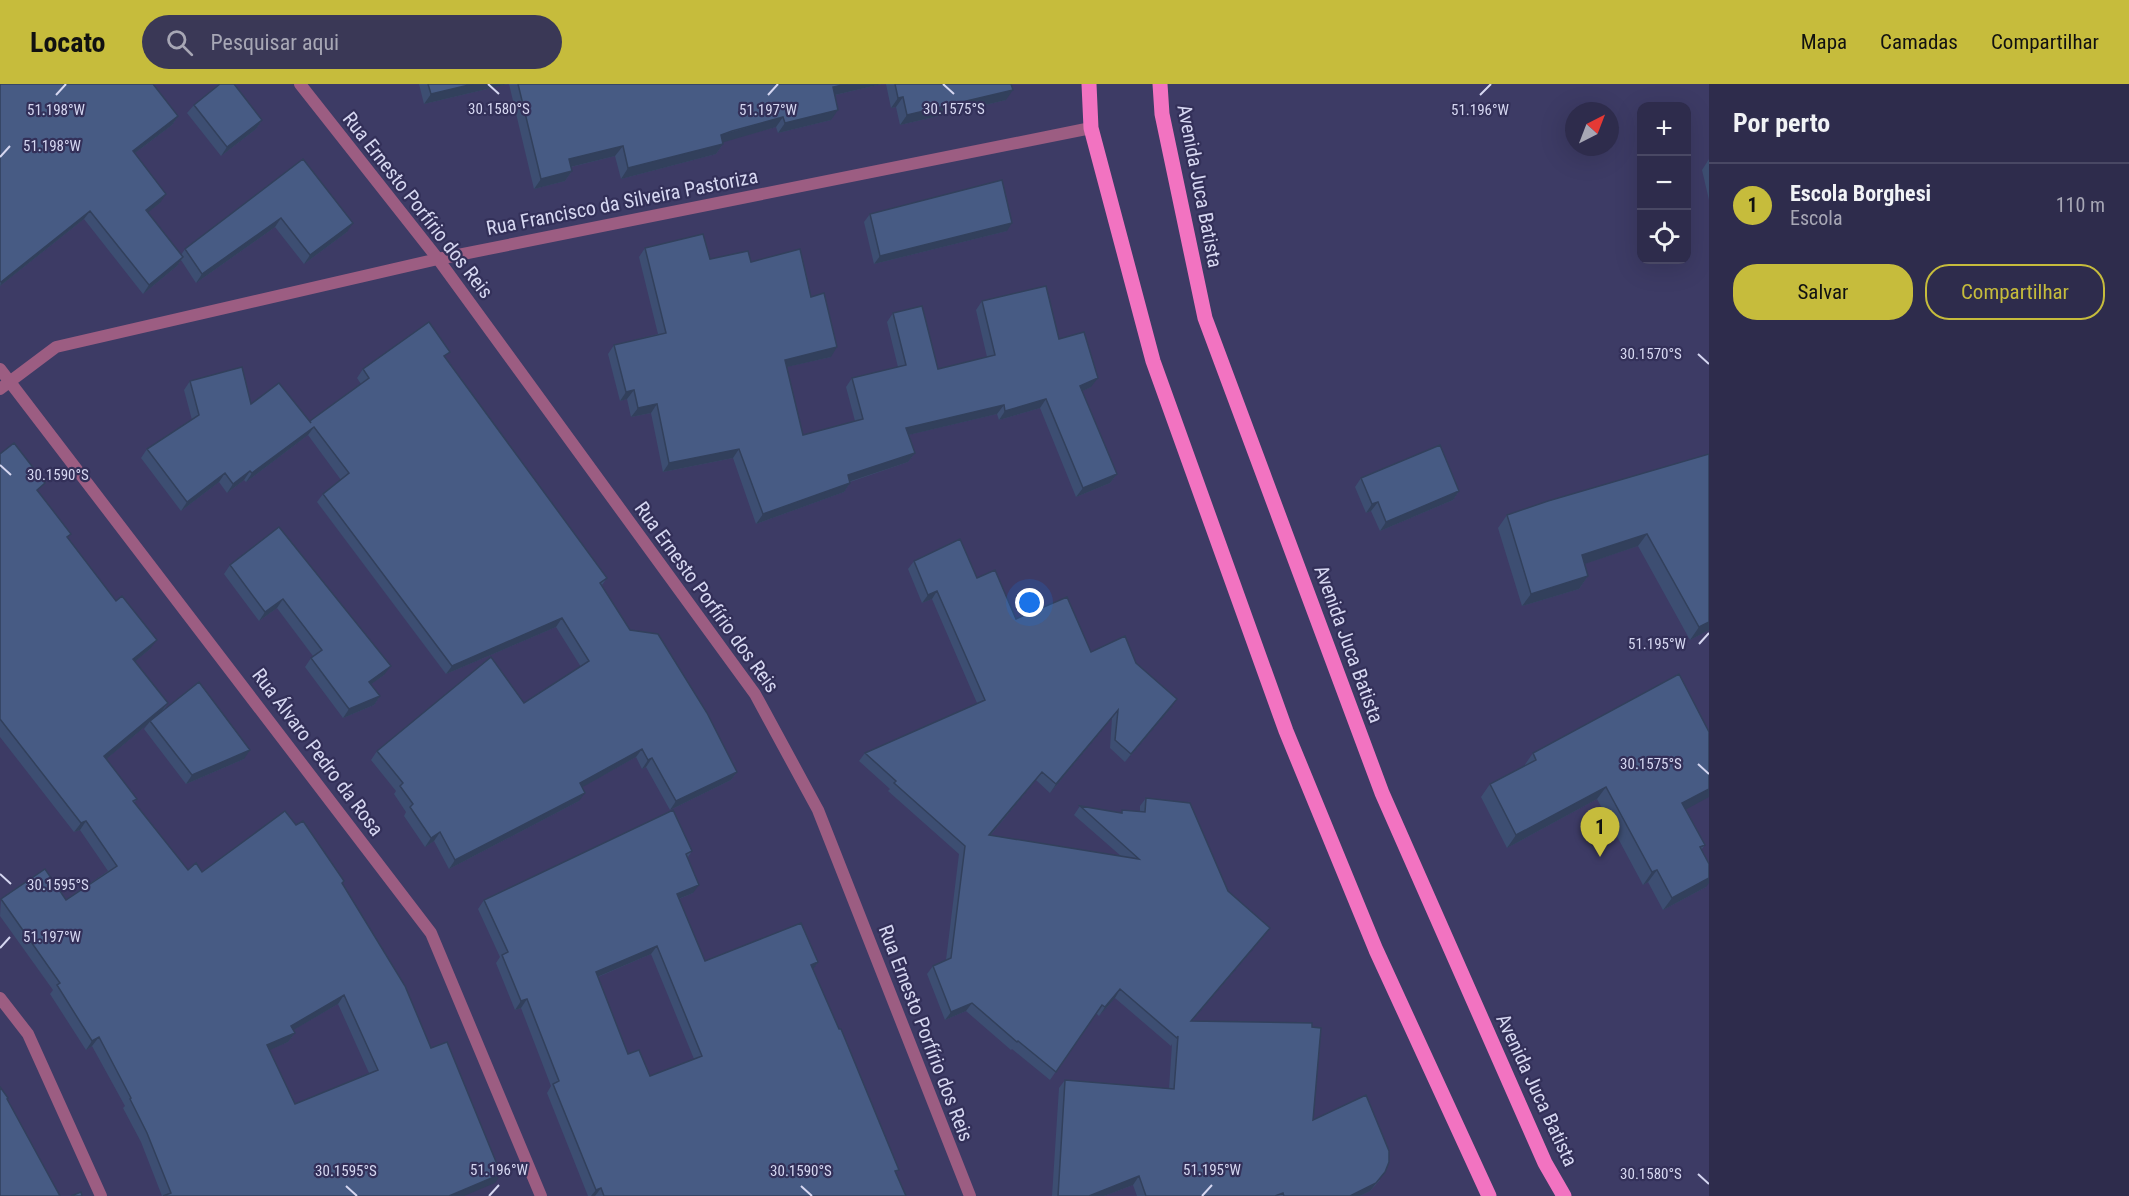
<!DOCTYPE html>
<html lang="pt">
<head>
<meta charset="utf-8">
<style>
	:root { --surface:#2e2c4c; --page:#3a3856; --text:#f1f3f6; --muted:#a7a7b5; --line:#494864; --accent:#c6bc3c }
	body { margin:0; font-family:"Roboto Condensed",sans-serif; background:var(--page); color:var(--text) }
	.controls { position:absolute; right:18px; top:18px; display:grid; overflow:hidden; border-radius:12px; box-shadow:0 6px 24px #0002 }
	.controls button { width:54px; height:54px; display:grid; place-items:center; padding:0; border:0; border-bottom:2px solid var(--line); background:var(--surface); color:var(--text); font:30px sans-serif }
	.compass { position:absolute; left:1565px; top:18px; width:54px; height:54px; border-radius:50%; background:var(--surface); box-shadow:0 6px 24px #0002; rotate:42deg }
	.you { position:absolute; left:1030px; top:519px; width:21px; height:21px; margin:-15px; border:4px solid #fff; border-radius:50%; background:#1a73e8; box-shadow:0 0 0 9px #1a73e833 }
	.badge { display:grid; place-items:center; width:39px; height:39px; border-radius:50%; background:var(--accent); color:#111; font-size:20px; font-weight:700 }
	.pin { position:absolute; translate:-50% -50px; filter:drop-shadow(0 2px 3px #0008) }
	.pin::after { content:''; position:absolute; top:32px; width:21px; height:18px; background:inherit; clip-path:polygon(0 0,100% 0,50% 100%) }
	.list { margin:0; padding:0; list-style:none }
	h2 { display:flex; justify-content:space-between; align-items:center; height:78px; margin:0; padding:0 24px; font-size:26px }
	h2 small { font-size:20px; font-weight:400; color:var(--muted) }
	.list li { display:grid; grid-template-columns:39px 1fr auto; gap:18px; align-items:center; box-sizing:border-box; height:84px; padding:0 24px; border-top:2px solid var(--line) }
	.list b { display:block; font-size:22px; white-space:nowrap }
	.list p { margin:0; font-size:20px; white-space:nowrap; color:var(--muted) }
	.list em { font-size:20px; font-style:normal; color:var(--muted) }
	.actions { display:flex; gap:12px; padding:18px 24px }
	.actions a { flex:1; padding:14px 0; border:2px solid var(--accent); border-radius:24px; text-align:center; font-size:21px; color:var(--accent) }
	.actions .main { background:var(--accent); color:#111 }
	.icon { flex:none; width:33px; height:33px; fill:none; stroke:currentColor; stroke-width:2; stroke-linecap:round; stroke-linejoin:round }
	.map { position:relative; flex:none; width:1709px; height:1112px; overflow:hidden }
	header { display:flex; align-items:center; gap:36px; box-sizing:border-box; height:84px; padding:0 30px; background:var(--accent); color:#111 }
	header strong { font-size:28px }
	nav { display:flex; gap:33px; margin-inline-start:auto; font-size:21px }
	.search { width:420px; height:54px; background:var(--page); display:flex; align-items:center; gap:15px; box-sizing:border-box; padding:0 21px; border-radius:33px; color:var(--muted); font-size:22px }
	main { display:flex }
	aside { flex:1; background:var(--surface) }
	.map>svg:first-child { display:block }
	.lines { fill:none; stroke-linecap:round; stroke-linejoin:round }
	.minor { stroke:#9c5d82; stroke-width:12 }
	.primary { stroke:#f273c1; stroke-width:15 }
	.wall { fill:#3d4e72; fill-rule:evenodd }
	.shaded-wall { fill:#32405c }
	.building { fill:#475b84; stroke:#32405c; stroke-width:1.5; fill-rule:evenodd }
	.ticks { fill:none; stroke:#d6d7f1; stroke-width:2 }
	.labels { text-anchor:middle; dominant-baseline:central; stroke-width:4.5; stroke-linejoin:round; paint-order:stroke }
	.street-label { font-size:20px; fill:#d6d7f1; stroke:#333059 }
	.ticks-label { font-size:15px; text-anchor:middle; fill:#d6d7f1; stroke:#333059; stroke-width:4.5; stroke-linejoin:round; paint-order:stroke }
</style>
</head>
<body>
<header>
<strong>Locato</strong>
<div class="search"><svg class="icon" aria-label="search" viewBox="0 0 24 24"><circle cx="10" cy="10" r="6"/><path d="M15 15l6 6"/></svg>Pesquisar aqui</div>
<nav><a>Mapa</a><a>Camadas</a><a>Compartilhar</a></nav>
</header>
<main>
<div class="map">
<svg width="1709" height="1112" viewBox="0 0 1709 1112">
	<rect width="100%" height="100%" fill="#3d3b65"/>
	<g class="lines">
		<path class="minor" d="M300 0 438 175 755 610 818 726 970 1112
			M0 285 431 849 541 1112
			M0 305 56 263 438 175 1091 44
			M0 914 28 950 101 1112"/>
		<path class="primary" d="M1089 0 1091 44 1153 277 1286 647 1376 866 1489 1112
			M1160 0 1162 30 1205 234 1382 709 1545 1079 1564 1112"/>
	</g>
	<path class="wall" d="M0 0 178 32 172 41 135 69 160 119 148 128 181 171 185 165 303 75 347 148 304 180 275 143 196 199 181 176 177 182 143 210 84 135 0 202Z
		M419 0H508L424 20Z
		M509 0H882L835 11 831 36 778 49 776 43 725 57 723 58V60L716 70 621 95 615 72 571 83 572 87 565 97 534 105Z
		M886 0H1011L1006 16 900 41 896 23 891 24Z
		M194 21 262 36 256 45 221 72 187 29Z
		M1709 75V116L1702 86Z
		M870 130 1007 147 874 180 864 138Z
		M645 164 710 175 751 178 811 213 831 273 786 283 803 351 855 337 846 303 852 294 898 283 887 238 893 229 938 285 987 273 976 226 982 217 1059 255 1091 303 1082 307 1117 390 1110 399 1076 413 1040 324 999 336 997 330 908 351 915 369 908 378 850 398V399L844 408 756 440 733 374 663 388 651 329 631 333 627 315 620 317 608 270 614 261 658 250 639 173Z
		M446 274 607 494 602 501 630 546 737 688 731 696 670 726 646 683 642 685 636 673 582 703 579 717 449 785 434 757 425 763 404 732 406 728 394 710 396 707 371 676 377 667 524 619 581 583 556 543 446 590 317 418 323 410 341 396 308 351 246 398 244 396 227 409 219 398 181 427 141 374 147 365 192 336 184 306 190 297 251 320 310 337 361 300 357 294 363 285Z
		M0 370 39 408 68 454 150 565 135 577 168 619 163 627 244 675 186 700 144 645 148 640 106 675 137 715 134 719 188 786 202 788 296 741 344 797 342 800 431 964 495 1099 162 1112 141 1058 123 1024 125 1022 92 962 86 966 50 910 53 906 0 832 1 815 66 816 108 787 80 746 74 748 0 653ZM338 920 369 989 295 1020 269 966 288 958 295 949 293 946Z
		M1709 370V546L1690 556 1638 462 1584 480 1588 492 1579 505 1522 522 1498 444 1507 431Z
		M1361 394 1459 407 1453 416 1380 447 1371 427 1366 429 1355 403Z
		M279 443 384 591 371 600 380 612 374 621 343 634 305 583 311 574 313 572 277 524 259 537 224 490 230 481Z
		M914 477 977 494 1016 535 1091 568 1136 579 1171 624 1125 678 1110 664 1112 634 1050 709 1036 696 990 752 1121 772 1074 731 1080 722 1121 729 1122 726 1140 728V722L1146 714 1228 807 1270 844 1264 852 1192 937 1313 1036 1380 1096 1370 1107 1360 1112H1137L1133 1101 1104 1112H1052L1059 1004 1065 996 1169 1005 1172 960 1171 962 1115 914 1099 932 1096 929 1050 996 1012 965 1011 966 966 927 945 936 927 890 933 882 946 876 959 770 888 707 890 705 859 677 865 669 977 619 932 515 922 519 908 485Z
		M1533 669 1686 725 1705 761 1701 766 1706 803 1663 826 1648 798 1643 801 1597 715 1507 764 1481 713 1490 700 1524 682Z
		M692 767 688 773 693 809 679 815 705 877 818 878 813 885 896 1090 906 1112H588L547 1009 551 1002 521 924 515 926 496 879 500 873 478 825 484 816ZM651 870 694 975 650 992 628 970 598 893Z"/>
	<path class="shaded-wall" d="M473 0H508L424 20 431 10Z
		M847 0H882L826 13 833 3Z
		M1013 6 1006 16 900 41 907 31Z
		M903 13 896 23 891 24 898 14Z
		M838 26 831 36 778 49 785 39Z
		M178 32 172 41 127 75 133 67Z
		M783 33 776 43 714 61 721 51Z
		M262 36 256 45 221 72 227 63Z
		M723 60 716 70 621 95 628 84Z
		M623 62 615 72 562 85 569 75Z
		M572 87 565 97 534 105 541 95Z
		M166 110 160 119 140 135 146 126Z
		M90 127 84 135 0 202 1 198Z
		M281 134 275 143 196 199 202 190Z
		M353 139 347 148 304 180 310 171Z
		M1012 139 1007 147 874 180 880 172Z
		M183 173 177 182 143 210 149 201Z
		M837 263 831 273 778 285 785 276Z
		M1098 294 1091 303 1074 311 1080 302Z
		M634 306 627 315 620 317 626 308Z
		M1046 315 1040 324 999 336 1005 327Z
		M657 320 651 329 631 333 638 324Z
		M1004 321 997 330 900 353 906 344Z
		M314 343 308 351 246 398 252 389Z
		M739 365 733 374 663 388 669 379Z
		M915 369 908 378 842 400 848 391Z
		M250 387 244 396 227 409 233 400Z
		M225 389 219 398 181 427 187 418Z
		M1117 390 1110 399 1076 413 1083 404Z
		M850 399 844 408 756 440 763 430Z
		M1459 407 1453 416 1380 447 1386 438Z
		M1378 418 1371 427 1366 429 1372 420Z
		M1647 450 1638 462 1573 484 1582 471Z
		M1588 492 1579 505 1522 522 1531 510Z
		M937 507 932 515 922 519 928 511Z
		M283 515 277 524 259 537 265 528Z
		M562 534 556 543 446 590 452 582Z
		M1709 538V546L1690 556 1699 543Z
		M157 556 150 565 127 584 133 575Z
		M391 582 384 591 363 606 369 598Z
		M380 612 374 621 343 634 349 625Z
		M1177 615 1171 624 1125 678 1131 670Z
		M168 619 161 628 150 637 148 640 98 682 104 672Z
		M1118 626 1112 634 1050 709 1056 700Z
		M642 665 636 673 574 708 580 699Z
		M250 666 244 675 186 700 192 691Z
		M652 674 646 683 642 685 648 676Z
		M737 688 731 696 670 726 676 717Z
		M1042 688 1036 696 983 760 989 751Z
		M1606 703 1597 715 1507 764 1516 751Z
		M1709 705V713L1674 732 1682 719Z
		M585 709 579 717 449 785 455 776Z
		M86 737 80 746 74 748 81 739Z
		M440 748 434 757 425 763 431 754Z
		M1657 786 1648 798 1643 801 1652 788Z
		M1709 794V799L1706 803 1663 826 1672 814Z
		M699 801 693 809 671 818 677 810Z
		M1270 844 1264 852 1185 945 1191 937Z
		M657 862 651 870 590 896 596 888Z
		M818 878 812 887 811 881Z
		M1120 905 1115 914 1099 932 1105 923Z
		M344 911 338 920 285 951 291 942Z
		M527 915 521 924 515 926 521 917Z
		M972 919 966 927 945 936 951 928Z
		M295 949 288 958 261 970 267 961Z
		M99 953 92 962 86 966 92 957Z
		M1385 1088 1370 1107 1360 1112H1350Z
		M501 1090 495 1099 464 1112H449Z
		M1139 1092 1133 1101 1104 1112H1089Z
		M601 1104 595 1112H591L596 1106Z"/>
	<path class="building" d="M0 0H153L178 32 133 67 166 110 146 126 183 173 149 201 90 127 1 198 0 197Z
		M220 0H234L262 36 227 63 194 21Z
		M428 0H473L431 10Z
		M518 0H847L833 3 838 26 785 39 783 33 732 47 721 51 723 60 628 84 623 62 569 75 572 87 541 95Z
		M895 0H1011L1013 6 907 31 903 13 898 14Z
		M303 75 353 139 310 171 281 134 202 190 185 165Z
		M1002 96 1012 139 880 172 870 130Z
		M703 150 710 175 748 167 751 178 800 165 811 213 824 209 837 263 785 276 803 351 863 335 852 294 906 281 893 229 922 222 938 285 995 271 982 217 1046 202 1059 255 1084 248 1098 294 1080 302 1117 390 1083 404 1046 315 1005 327 1004 321 906 344 915 369 848 391 850 399 763 430 739 365 669 379 657 320 638 324 634 306 626 308 614 261 666 249 645 164Z
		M429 238 450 268 444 272 607 494 600 499 630 546 658 550 707 629 737 688 676 717 652 674 648 676 642 665 580 699 585 709 455 776 440 748 431 754 410 723 413 720 400 702 403 699 377 667 491 573 524 619 589 577 562 534 452 582 323 410 349 389 314 343 252 389 250 387 233 400 225 389 187 418 147 365 199 331 190 297 242 283 251 320 279 299 311 339 310 337 369 294 363 285Z
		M14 359 45 399 37 406 71 450 67 453 116 517 122 512 157 556 133 575 168 619 104 672 137 715 133 717 188 786 196 779 202 788 285 727 296 741 303 737 344 797 342 799 405 902 431 964 447 958 501 1090 449 1112H163L171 1109 147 1049 130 1015 131 1014 99 953 92 957 57 901 60 899 1 815 45 785 66 816 117 782 86 737 81 739 0 635V370ZM344 911 378 986 295 1020 267 961 295 949 291 942Z
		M1440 361 1459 407 1386 438 1378 418 1372 420 1361 394Z
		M1709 370V538L1699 543 1647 450 1582 471 1588 492 1531 510 1507 431 1548 417Z
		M279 443 391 582 369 598 380 612 349 625 311 574 322 566 283 515 265 528 230 481Z
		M960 455 977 494 995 486 1016 535 1067 513 1091 568 1125 552 1136 579 1177 615 1131 670 1115 656 1118 626 1056 700 1042 688 989 751 1139 775 1080 722 1122 729V726L1145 728 1146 714 1190 719 1228 807 1270 844 1191 937 1312 939V943L1321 944 1313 1036 1366 1011 1389 1067V1078L1385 1088 1376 1099 1350 1112H1284L1283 1109 1275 1112H1146L1139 1092 1089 1112H1058L1065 996 1174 1005 1178 952 1177 954 1120 905 1105 923 1102 921 1056 988 1018 957 1017 958 972 919 951 928 933 882 951 874 965 762 894 699 896 697 865 669 985 616 937 507 928 511 914 477Z
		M1679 590 1709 648V705L1682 719 1705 761 1700 763 1709 780V794L1672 814 1657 786 1652 788 1606 703 1516 751 1490 700 1536 676 1533 669Z
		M199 598 250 666 192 691 150 637Z
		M673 726 692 767 686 770 699 801 677 810 705 877 801 839 818 878 811 881 839 945H841L899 1086 895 1087 906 1112H604L601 1104 596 1106 553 1000 559 997 527 915 521 917 502 871 508 868 484 816ZM657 862 702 972 650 992 639 966 628 970 596 888Z
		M0 1003 8 1014 7 1015 60 1112H0Z
		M81 1108 82 1112H71Z"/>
	<path class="ticks" d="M488 0 499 10M943 0 954 10M56 11 66 0M768 11 778 0M1480 11 1491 0M0 73 10 62M1698 270 1709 280M0 381 11 391M1699 560 1709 549M1698 680 1709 690M0 790 11 800M0 864 10 853M1698 1090 1709 1100M346 1102 357 1112M801 1102 812 1112M489 1112 499 1101M1202 1112 1212 1101"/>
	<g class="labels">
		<g class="street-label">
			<text transform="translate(1200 102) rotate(79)">Avenida Juca Batista</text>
			<text transform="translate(622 118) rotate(-11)">Rua Francisco da Silveira Pastoriza</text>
			<text transform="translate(418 121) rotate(52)">Rua Ernesto Porfírio dos Reis</text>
			<text transform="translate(707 513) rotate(54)">Rua Ernesto Porfírio dos Reis</text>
			<text transform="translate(1349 560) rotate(70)">Avenida Juca Batista</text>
			<text transform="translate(318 668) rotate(53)">Rua Álvaro Pedro da Rosa</text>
			<text transform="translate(926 949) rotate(69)">Rua Ernesto Porfírio dos Reis</text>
			<text transform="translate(1537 1006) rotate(65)">Avenida Juca Batista</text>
		</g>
	</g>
	<g class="ticks-label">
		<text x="954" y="30">30.1575°S</text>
		<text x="499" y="30">30.1580°S</text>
		<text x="56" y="31">51.198°W</text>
		<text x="768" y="31">51.197°W</text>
		<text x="1480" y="31">51.196°W</text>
		<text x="52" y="67">51.198°W</text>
		<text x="1651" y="275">30.1570°S</text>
		<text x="58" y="396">30.1590°S</text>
		<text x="1657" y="565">51.195°W</text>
		<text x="1651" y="685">30.1575°S</text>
		<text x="58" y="806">30.1595°S</text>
		<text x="52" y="858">51.197°W</text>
		<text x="499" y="1091">51.196°W</text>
		<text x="1212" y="1091">51.195°W</text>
		<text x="346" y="1092">30.1595°S</text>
		<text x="801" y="1092">30.1590°S</text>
		<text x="1651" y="1095">30.1580°S</text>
	</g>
</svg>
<div class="controls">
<button>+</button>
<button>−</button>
<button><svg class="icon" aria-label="locate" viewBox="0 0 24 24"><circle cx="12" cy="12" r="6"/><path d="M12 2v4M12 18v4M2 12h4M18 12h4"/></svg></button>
</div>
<svg class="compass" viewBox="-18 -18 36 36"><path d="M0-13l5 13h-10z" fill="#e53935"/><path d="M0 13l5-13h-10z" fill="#a7a7b5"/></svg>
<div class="you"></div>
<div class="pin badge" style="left:1600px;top:773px">1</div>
</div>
<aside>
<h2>Por perto<small></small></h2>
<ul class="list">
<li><span class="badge">1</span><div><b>Escola Borghesi</b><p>Escola</p></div><em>110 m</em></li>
</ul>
<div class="actions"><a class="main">Salvar</a><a>Compartilhar</a></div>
</aside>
</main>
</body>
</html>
